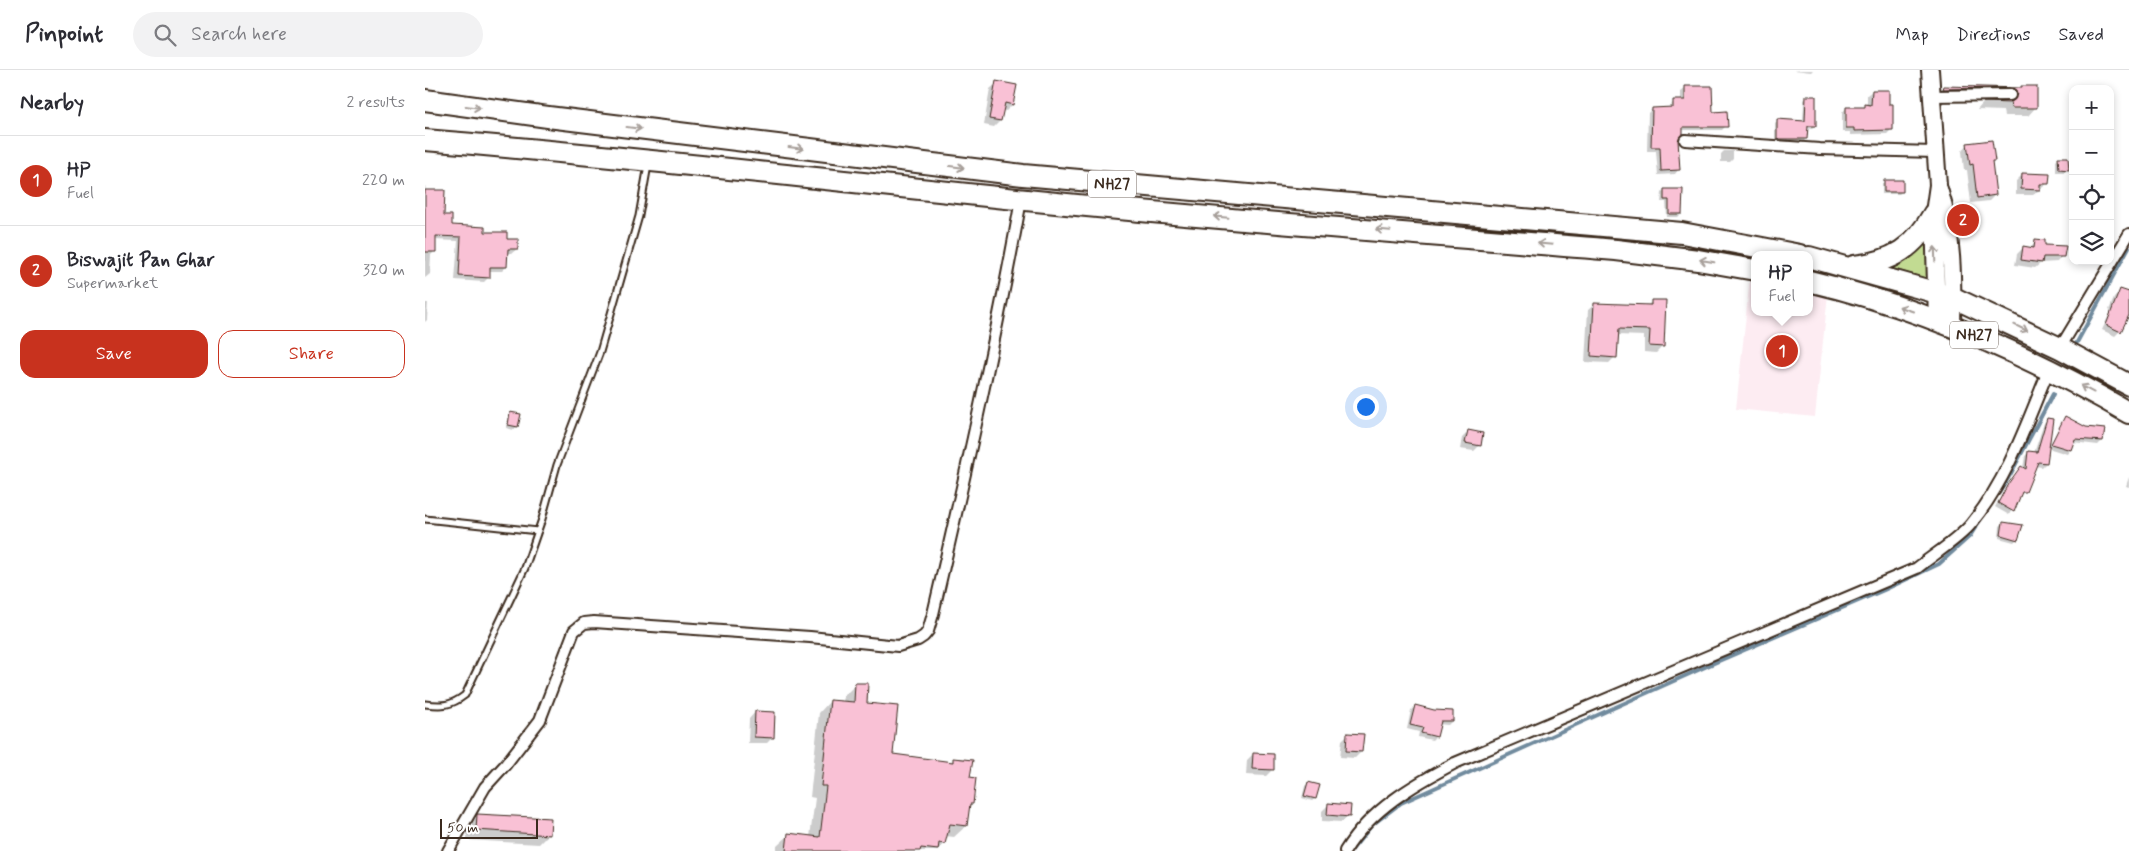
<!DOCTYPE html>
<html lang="en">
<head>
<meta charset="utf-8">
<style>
	:root { --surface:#fff; --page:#f2f2f3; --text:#2b2b33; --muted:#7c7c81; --line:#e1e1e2; --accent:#c8321e }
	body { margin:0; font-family:Mynerve,sans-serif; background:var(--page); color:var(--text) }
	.controls { position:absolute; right:15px; top:15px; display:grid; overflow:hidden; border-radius:10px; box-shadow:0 2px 8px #0003 }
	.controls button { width:45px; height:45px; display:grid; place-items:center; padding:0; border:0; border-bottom:1px solid var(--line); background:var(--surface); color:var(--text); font:25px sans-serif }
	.scale { position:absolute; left:15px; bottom:12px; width:98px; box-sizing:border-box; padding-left:5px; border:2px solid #3b2a1e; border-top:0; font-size:14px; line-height:18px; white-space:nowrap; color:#3b2a1e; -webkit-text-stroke:4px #fff; paint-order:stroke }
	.you { position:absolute; left:940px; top:336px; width:18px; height:18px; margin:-12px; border:4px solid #fff; border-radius:50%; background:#1a73e8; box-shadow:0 0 0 8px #1a73e833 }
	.badge { display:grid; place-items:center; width:32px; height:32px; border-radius:50%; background:var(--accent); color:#fff; font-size:16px; font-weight:700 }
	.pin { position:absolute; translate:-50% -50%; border:2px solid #fff; box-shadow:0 1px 5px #0006 }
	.popup { position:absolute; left:1326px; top:181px; width:62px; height:65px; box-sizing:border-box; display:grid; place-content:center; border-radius:10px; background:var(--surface); filter:drop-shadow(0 1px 4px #0005); font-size:16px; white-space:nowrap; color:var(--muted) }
	.popup b { font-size:19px; color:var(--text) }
	.popup::after { content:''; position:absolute; left:50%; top:100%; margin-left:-10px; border:10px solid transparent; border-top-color:var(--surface) }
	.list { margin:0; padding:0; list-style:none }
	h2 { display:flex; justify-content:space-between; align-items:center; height:65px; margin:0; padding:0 20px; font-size:21px }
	h2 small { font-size:16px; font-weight:400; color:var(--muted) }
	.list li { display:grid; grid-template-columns:32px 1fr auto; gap:15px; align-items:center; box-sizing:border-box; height:90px; padding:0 20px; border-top:1px solid var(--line) }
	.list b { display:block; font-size:19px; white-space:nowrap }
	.list p { margin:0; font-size:16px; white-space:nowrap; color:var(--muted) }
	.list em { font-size:16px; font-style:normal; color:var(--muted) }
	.actions { display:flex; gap:10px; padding:15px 20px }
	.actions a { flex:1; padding:11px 0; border:1px solid var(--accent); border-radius:15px; text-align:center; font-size:18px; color:var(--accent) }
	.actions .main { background:var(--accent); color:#fff }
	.icon { flex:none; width:28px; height:28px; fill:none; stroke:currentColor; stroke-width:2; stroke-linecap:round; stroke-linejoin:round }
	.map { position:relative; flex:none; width:1704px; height:781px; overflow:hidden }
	header { display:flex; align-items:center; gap:30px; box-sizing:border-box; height:70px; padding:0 25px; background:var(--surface); border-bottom:1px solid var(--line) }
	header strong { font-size:24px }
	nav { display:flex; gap:28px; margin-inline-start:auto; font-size:18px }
	.search { width:350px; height:45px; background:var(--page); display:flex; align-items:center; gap:12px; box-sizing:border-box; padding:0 18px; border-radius:28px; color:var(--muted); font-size:19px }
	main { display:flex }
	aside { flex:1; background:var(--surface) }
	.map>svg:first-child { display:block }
	.built { fill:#fdecf2 }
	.green { fill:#c2db92; stroke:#7e8258 }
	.shadow { fill:#0003 }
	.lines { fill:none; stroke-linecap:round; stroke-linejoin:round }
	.stream { stroke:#718b9e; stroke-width:4 }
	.building { fill:#f9c1d5; stroke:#3b2a1e }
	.lane-casing { stroke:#3b2a1e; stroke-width:9 }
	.street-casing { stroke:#3b2a1e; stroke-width:14 }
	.primary-casing { stroke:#3b2a1e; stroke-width:20 }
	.highway-casing { stroke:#3b2a1e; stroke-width:24 }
	.lane { stroke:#fff; stroke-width:5 }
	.street { stroke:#fff; stroke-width:10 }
	.primary { stroke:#fff; stroke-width:16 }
	.highway { stroke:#fff; stroke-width:20 }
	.oneway { stroke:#a79f9a }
	.labels { text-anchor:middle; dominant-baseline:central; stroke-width:5; stroke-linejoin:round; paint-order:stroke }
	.shield { fill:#fff; stroke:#766a62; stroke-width:1 }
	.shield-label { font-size:16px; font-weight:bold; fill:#3b2a1e }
</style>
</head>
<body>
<header>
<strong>Pinpoint</strong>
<div class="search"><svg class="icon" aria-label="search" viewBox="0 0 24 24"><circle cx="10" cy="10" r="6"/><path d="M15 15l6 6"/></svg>Search here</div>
<nav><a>Map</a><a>Directions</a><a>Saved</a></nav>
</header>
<main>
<aside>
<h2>Nearby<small>2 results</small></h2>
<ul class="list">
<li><span class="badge">1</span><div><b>HP</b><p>Fuel</p></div><em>220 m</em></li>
<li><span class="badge">2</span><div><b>Biswajit Pan Ghar</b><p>Supermarket</p></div><em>320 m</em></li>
</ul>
<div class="actions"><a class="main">Save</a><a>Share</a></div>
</aside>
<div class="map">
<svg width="1704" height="781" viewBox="0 0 1704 781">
	<rect width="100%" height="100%" fill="#fff"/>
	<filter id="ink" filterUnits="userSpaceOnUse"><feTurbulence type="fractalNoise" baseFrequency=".02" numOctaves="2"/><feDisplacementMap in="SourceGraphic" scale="10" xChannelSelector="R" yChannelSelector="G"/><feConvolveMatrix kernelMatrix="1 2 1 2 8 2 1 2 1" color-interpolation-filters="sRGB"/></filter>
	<g filter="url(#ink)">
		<path class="built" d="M1325 207 1329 208 1330 242H1384L1385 220 1403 224 1390 347 1311 339Z"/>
		<path class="green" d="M1502 164 1503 209 1466 198 1465 196Z"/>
		<path class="shadow" d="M1369 0H1388L1386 2Z
			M572 13 587 35 581 41 577 40 575 51 569 57 559 55 565 19Z
			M1519 17 1595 19 1596 18 1611 37 1603 46H1579L1578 41 1552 40 1558 33H1584L1582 29 1511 26Z
			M1261 18 1301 56 1297 60H1256L1253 67 1254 99 1250 104 1233 105 1231 81H1222L1223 43 1227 39 1244 38 1249 31H1256V22Z
			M1447 21 1467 59 1462 64 1425 65V62H1417V43L1421 38H1438L1442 36V25Z
			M1382 27 1390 56 1387 59 1381 58V69L1378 72 1350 71V53L1352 51 1378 52 1379 30Z
			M1543 74 1569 90 1566 93 1570 125 1564 131 1546 133 1542 100H1539L1537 81Z
			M1299 81H1308V89L1305 92H1296V84Z
			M1634 88 1642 99 1640 102H1631V91Z
			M1598 104 1623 113 1608 125H1591V111Z
			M1460 111 1477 122 1474 124H1457V114Z
			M0 114 1 121 25 156 58 163 81 170 92 179 87 183H82L81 197 77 201H63V208L59 212 30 210 33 171 9 170V182L6 185 5 204 0 208Z
			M1239 120 1256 144 1253 147H1242L1241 132H1236L1237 123Z
			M1611 170 1637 186 1632 192 1616 193 1610 198 1590 195 1592 184 1598 178 1604 179Z
			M1694 223 1704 228V243L1695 261 1690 266 1677 260 1686 241 1684 240 1689 228Z
			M1227 231 1238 276 1231 283 1219 282V266L1192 265 1190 287 1184 293 1160 292 1163 240 1170 234 1222 236Z
			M0 233H3L2 250 0 252Z
			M86 343 92 357 89 360 81 358 83 346Z
			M1641 347 1677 371 1673 375 1648 372 1645 380 1642 384 1623 378Z
			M1623 349 1627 350 1621 393 1617 397 1610 396 1600 422 1594 425 1584 445 1570 437 1580 419 1593 401 1598 398 1600 386 1604 382 1609 383 1619 353Z
			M1043 362 1055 375 1049 381 1035 379 1037 368Z
			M1704 407V417L1701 416Z
			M1578 453 1592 469 1589 472 1574 468 1575 456Z
			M431 614 466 685 525 693 529 689 544 708 547 734 543 737 541 756 529 767 521 766 519 774 512 781H351L352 776 364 765 385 767 390 728 385 727 394 643 405 631 418 632 419 626Z
			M991 636 1027 651 1023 655 1013 654 1011 666 1007 670 993 667 994 662 982 659 986 640Z
			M330 642 348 667 342 673H323L324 649Z
			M923 664 936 682 930 688 915 687 917 670Z
			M828 684 847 700 841 706 821 705 822 690Z
			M883 713 890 729 887 731 877 728 880 716Z
			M903 735 924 746 917 752 897 751V741Z
			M52 747 124 764 114 774 42 770V756Z"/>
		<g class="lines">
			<path class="stream" d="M1650 276 1704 177
				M1574 423 1585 405 1628 324
				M926 781 947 755 976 733 1289 593 1459 520 1514 494 1545 466 1557 447"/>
		</g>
		<path class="building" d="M571 11 592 15 588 35 580 33 576 51 564 49Z
			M1260 16H1287L1288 42 1302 41 1303 57H1258V64L1253 70 1255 100 1236 101 1235 77H1226L1227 38 1248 37V30H1260Z
			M1519 16 1596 18V16H1612V38H1587L1586 33 1558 32 1588 31 1592 24 1591 21 1585 18 1518 19Z
			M1447 20H1464V34H1468V60L1429 61V58H1421V37H1440V34L1446 35Z
			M1381 26H1391V56H1383L1382 69H1352V49L1380 51Z
			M1567 70 1570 91H1567L1571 125 1552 128 1548 94 1545 95 1542 73Z
			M1633 87H1643L1644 100 1634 99Z
			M1597 103 1625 104 1624 114H1615V120L1596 119Z
			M1459 110H1478V122H1459Z
			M1239 119H1258L1257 144H1244V130H1239Z
			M0 120H20L19 145H27V155L60 157V162H82V169H93V179H83L82 197H65V208L34 206 36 167 11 166V182H0Z
			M1610 169 1620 170V175L1641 176 1639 187H1618L1617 193 1596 190 1598 176 1609 178Z
			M1695 219 1704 222V245L1696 262 1681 255Z
			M1226 230H1241L1239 277 1224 276 1225 260 1194 259 1192 288 1166 286 1169 233 1226 235Z
			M85 342 96 344 93 357 83 355Z
			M1640 346 1661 357 1680 359 1678 371 1650 369 1646 380 1626 374Z
			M1622 348 1628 349 1622 393 1613 392 1601 422H1597L1589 442 1573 433 1583 414 1596 396 1601 399 1603 381 1612 382Z
			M1043 360 1058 363 1056 376 1040 373Z
			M1578 452 1598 455 1593 470 1576 465Z
			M430 613H443L442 633 473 636 468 684 528 692V688L548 690 545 707 551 708 548 734H545L542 756 525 754 520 774 514 773 513 780 496 778 495 781H361L363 763 395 767 401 716H396L405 630 429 632Z
			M990 635 1009 640 1028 641V651H1016L1012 667 996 663 998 658 985 655Z
			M330 641 350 642 349 668 329 667Z
			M922 663 939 664 937 682 921 681Z
			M828 683 849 684V700L827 699Z
			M883 712 895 715 891 729 879 726Z
			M903 733 926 735 925 747 902 745Z
			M52 744 126 748 125 765 51 760Z"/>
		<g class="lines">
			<defs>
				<path id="lane" d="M0 449 113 461
					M0 634C17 636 26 636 40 625L100 498 117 449 132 395 175 282 214 146 223 95"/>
				<path id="street" d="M1506 26 1585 25
					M1260 70 1395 79 1510 82
					M1635 278 1704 164
					M23 781 60 717 81 694 115 650 149 561 159 553 169 552 385 567 473 576 493 570 499 566 503 561 508 544C540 406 571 269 596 130
					M920 781C946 739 988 715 1030 693L1492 498C1508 485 1534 469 1546 454 1583 409 1602 352 1624 299"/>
				<path id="primary" d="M1505 0 1513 115 1509 143 1512 251
					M1514 119C1528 163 1528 211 1527 256"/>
				<path id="highway" d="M0 30 123 47 598 105 1257 163 1375 185
					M0 70C188 85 375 107 562 126 771 148 982 163 1191 180L1273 190 1330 200
					M1384 187 1527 227 1635 278 1704 315
					M1429 196C1468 192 1490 177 1509 143
					M1384 211C1498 238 1604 285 1704 343"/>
			</defs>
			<use href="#lane" class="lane-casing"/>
			<use href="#street" class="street-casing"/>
			<use href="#primary" class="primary-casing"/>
			<use href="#highway" class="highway-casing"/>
			<use href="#lane" class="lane"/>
			<use href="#street" class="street"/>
			<use href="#primary" class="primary"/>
			<use href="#highway" class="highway"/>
		</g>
		<defs><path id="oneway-shaft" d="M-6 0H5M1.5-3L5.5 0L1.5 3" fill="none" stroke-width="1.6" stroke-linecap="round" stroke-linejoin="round" transform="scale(1.25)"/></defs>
		<g class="oneway">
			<use href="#oneway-shaft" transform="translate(48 37) rotate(8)"/>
			<use href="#oneway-shaft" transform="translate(209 58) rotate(7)"/>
			<use href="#oneway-shaft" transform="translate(371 78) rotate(7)"/>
			<use href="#oneway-shaft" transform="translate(532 97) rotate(7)"/>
			<use href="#oneway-shaft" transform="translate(796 147) rotate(-175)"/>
			<use href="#oneway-shaft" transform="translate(958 160) rotate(-175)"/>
			<use href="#oneway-shaft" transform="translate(1120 174) rotate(-175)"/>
			<use href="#oneway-shaft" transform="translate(1510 184) rotate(-92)"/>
			<use href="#oneway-shaft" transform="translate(1282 191) rotate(-170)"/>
			<use href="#oneway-shaft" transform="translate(1481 239) rotate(-161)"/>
			<use href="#oneway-shaft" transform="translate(1596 258) rotate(26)"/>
			<use href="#oneway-shaft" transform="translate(1662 319) rotate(-152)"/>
		</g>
	</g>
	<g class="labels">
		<g class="shield">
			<rect x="663" y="100.5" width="48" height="27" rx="4"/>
			<rect x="1525" y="251.5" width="48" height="27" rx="4"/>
		</g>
		<g class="shield-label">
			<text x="687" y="114">NH27</text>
			<text x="1549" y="265">NH27</text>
		</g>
	</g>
</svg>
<div class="controls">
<button>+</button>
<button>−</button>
<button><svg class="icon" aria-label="locate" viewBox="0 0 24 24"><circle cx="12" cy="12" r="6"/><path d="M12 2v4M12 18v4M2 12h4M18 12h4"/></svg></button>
<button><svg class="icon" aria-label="layers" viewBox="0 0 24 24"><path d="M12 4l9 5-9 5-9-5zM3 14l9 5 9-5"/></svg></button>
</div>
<div class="scale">50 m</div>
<div class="you"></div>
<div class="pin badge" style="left:1357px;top:281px">1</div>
<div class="popup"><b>HP</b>Fuel</div>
<div class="pin badge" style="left:1538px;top:150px">2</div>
</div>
</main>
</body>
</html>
